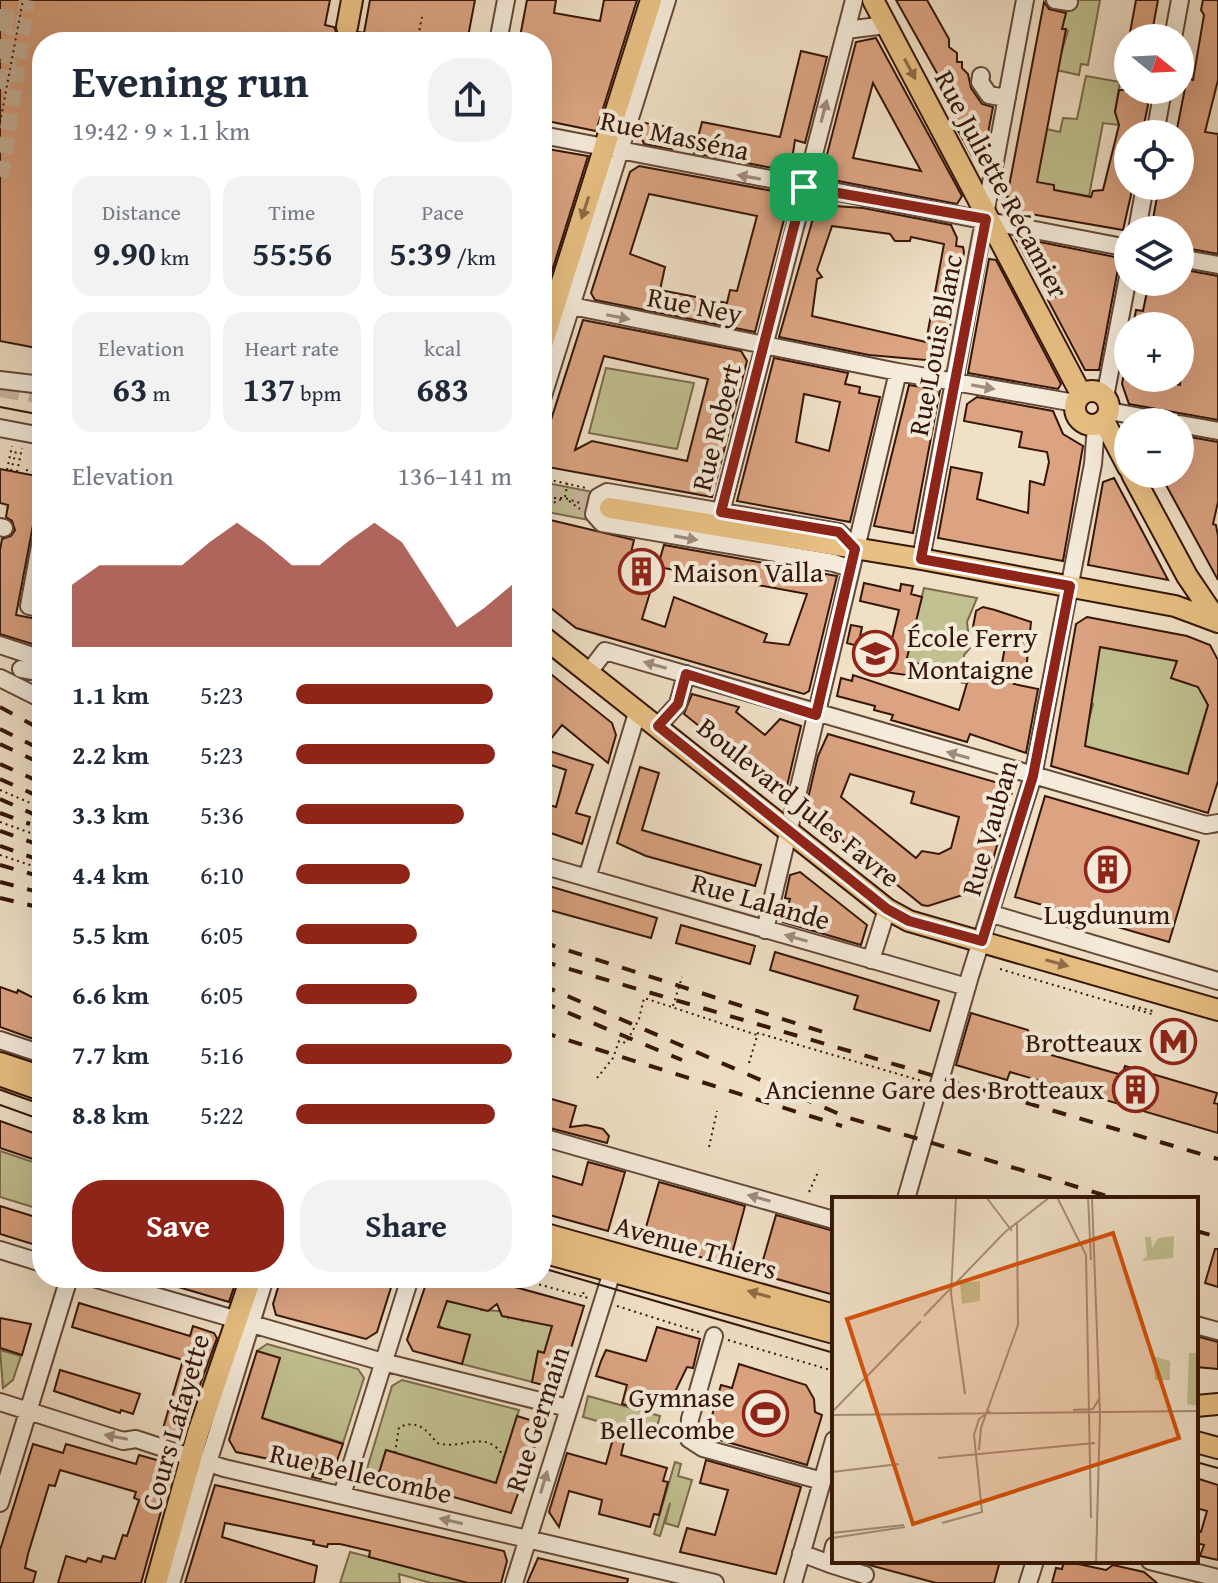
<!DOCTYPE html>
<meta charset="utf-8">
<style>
body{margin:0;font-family:"Gentium Book Plus",serif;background:#f2f2f3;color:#1f2937;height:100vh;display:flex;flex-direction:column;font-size:30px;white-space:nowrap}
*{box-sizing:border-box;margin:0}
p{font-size:26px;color:#747a83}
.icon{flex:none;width:44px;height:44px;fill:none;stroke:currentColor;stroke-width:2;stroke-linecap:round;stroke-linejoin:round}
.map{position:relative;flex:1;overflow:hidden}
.side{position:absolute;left:32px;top:32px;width:520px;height:1256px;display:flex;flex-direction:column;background:#fff;border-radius:32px;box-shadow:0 8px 32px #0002}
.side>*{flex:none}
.needle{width:52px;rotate:108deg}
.controls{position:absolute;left:1114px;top:24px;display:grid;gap:16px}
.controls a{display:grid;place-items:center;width:80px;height:80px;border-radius:50%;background:#fff;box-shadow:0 8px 32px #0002;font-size:40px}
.pin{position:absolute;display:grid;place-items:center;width:68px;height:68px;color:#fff;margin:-34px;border-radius:16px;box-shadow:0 4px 12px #0006}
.round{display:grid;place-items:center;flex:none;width:84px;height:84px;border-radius:32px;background:#f2f2f3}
.summary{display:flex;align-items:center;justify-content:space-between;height:136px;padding:0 40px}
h1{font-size:44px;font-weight:800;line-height:60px}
.stats{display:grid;grid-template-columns:repeat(3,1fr);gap:12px;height:136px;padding:8px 40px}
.stats div{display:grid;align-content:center;border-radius:20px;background:#f2f2f3;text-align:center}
.stats b{font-size:34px;font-weight:800}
.stats small{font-size:22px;font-weight:400}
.stats p{font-size:22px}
.chart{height:224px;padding:16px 40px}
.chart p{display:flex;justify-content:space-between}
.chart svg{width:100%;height:144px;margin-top:8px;fill:#8f2418;opacity:.7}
.action{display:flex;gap:16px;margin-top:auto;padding:16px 40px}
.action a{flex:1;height:92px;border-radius:32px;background:#8f2418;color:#fff;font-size:32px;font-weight:800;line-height:92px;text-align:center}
.action a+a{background:#f2f2f3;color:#1f2937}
ul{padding:0 40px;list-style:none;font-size:26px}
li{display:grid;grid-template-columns:128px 96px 1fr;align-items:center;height:60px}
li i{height:20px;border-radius:10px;background:#8f2418}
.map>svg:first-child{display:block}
</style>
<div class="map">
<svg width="1218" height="1583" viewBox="0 0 1218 1583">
<rect width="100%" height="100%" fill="#f0e0c6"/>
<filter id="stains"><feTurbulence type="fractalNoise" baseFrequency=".0025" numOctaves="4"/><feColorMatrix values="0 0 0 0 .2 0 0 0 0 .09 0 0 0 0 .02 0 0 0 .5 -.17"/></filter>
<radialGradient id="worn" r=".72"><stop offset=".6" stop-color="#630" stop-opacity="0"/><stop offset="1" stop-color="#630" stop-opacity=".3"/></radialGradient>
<path fill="#c1c090" stroke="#7c6b4c" stroke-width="2" d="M1070,0H1100L1088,65L1081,64L1079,75L1056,70L1068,31L1058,28Z
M1086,76L1120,82L1115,112L1120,116L1119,125L1103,123L1089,196L1054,190L1053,185L1036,184L1046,129L1060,132L1063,118L1077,119Z
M606,368L694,383L677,449L589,433Z
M542,482L598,493L594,521L542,511Z
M924,588L977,598L967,622L970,648L964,655L963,670L905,663Z
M1100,647L1177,661L1172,678L1199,687L1208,705L1189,768L1190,781L1182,772L1082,746L1093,704L1090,703Z
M0,1151L42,1165L39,1209L0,1197Z
M447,1301L482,1306L481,1310L500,1311L508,1318L509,1314L523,1321L524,1318L553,1324L544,1353L538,1352L532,1382L462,1364L470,1335L447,1331L437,1324Z
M267,1344L358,1369L364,1378L343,1443L262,1418L276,1371L257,1351Z
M0,1350L21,1356L13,1380L3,1388Z
M402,1380L519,1410L496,1483L386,1450L378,1476L366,1472L392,1386Z
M588,1396L660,1416L654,1437L583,1417Z
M675,1462L681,1464L678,1476L692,1480L678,1527L665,1523L670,1503L660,1536L654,1534Z
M350,1552L471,1583H431L399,1574L400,1583H340Z"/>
<path fill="#dba381" stroke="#361608" stroke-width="2" fill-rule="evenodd" d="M0,0H330L325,25L334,27L338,36L345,40L359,32L364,33L370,0H475L467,42H42V349L0,341Z
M527,0H556L554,13L600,21L604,0H637L596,131L542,120V42H519Z
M896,0H927L949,39V47L957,53V62H962V68L968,74L971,88L982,104L993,107L984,154L972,156L956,127L951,90L947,91Z
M1136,0H1158L1151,38H1129Z
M1203,0H1218V80L1205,132L1218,134V254L1180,247V230H1151L1159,186H1180V134H1176L1187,78L1193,80L1204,15L1201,10Z
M1044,2L1049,9L1066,13L1062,29H1066L1037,182L1054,185V190L1091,197L1093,191L1103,190L1119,125L1115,112L1119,90H1143L1148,105L1142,134H1128V186H1133L1123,230L1019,212L1022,200L1007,197Z
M876,38L962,196L957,204L828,179L823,170L856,42ZM873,83L921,171L853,158Z
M801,51L827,57L805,143L795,140L792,159L797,167L784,165L783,170L694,153L702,122L780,137Z
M645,123L669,127L667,136L675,137L672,149L644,144L641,137Z
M542,148L588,156L546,290L542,289Z
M639,166L778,192V202L788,204L755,332L595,300L591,293L630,172ZM649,194L757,216L737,291L730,290L727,303L660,290L665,267L630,254Z
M820,205L863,208L951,225L957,238L956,246L963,247L964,252L947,343L937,361L869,355L779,337L816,208ZM832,226L890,234L895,241H910L911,237L944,244L926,342L812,316L817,279L822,277L817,270Z
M1015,237L1120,258L1099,370H1085L1048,300L1061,294L1046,268L1035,274Z
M989,259L996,260L1061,384L1058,389L968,373Z
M1180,269L1218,276V420L1129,404L1122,384L1123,378H1155L1180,385L1183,344L1180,343V326H1133L1136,310L1143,311L1149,282H1180Z
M583,320L741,351L747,361L712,497L542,466V448ZM604,356L708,379L687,461L592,441L575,450Z
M774,358L848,373L845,384L860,387L859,393L880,397L850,522L737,501ZM804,394L840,402L829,451L796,442Z
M909,385L940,390L913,533L874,526Z
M977,397L1053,411L1063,434L1083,446L1063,561L938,538L951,467L982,473L977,499L1028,513L1030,481L1044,485L1049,462L1047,452L1019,447L1022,432L964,421L967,404Z
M1190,437L1218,442V502L1213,524L1216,525L1218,536V580L1160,474H1180V460L1186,461Z
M0,469L42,477V505L37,504L16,615L42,620V647L0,634V550L2,539L11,536L15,530L12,521L6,517L8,505L0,503Z
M1114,478L1147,540L1168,580L1088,565L1103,482Z
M542,518L634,540L630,557L659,562L664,545L837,576L809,691L804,694L576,628L542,601ZM659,563L658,567L807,594L789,645L764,642L767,634L674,597L665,627L642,619Z
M864,583L900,591L901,584L913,586L911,594L922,597L906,662L1000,675L1006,641L987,630L973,627L976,611L983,607L995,610L1031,622L1026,671L1014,684L1038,689L1026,753L970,734L967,742L891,720L893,715L874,710L875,706L837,696L841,678L852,681L853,675L959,710L967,683L884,672L899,610L860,601Z
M1087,617L1187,636L1210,645L1218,660V781L1208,813L1051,766L1076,624ZM1100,647L1177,661L1171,678L1198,687L1208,705L1188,774L1085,746Z
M851,625L862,627L858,646L847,643Z
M542,667L612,723L616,735L608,763L562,725L543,749L593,765L576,813L590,817L582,844L542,830V803L556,807L566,770L542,762Z
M692,694L739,707L736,712L765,735L780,719L801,726L787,786L778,789L684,714Z
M828,734L1009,786L1012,792L985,888L928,906L922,905L808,813L806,807L818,756ZM850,774L914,792L911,803L959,817L951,848L939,854L922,851L916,858L841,797Z
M640,767L659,773L642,830L761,865L755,886L646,856L617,843Z
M1045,796L1199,841L1169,942L1015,897Z
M800,872L867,925L861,945L783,922L790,899L785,898L790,875Z
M542,884L657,918L651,938L542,908Z
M681,925L755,946L750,964L676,943Z
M775,952L939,1001L930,1031L854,1009L858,996L770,970Z
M0,987L17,993L18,990L42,1002V1042L0,1027Z
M971,1013L1028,1030L1032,1042L1030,1049L1122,1075L1125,1066L1217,1093L1214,1103L1218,1104V1133L1010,1072L1007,1080L956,1065Z
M548,1098L576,1106L570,1127L586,1125L603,1129L609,1136L607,1143L542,1126V1102Z
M0,1121L42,1136V1162L0,1148Z
M588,1162L625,1172L608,1231L542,1213V1173L582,1185Z
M659,1182L745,1206L729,1265L642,1241Z
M0,1206L42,1219V1247L0,1234Z
M776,1215L834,1231V1295L759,1274Z
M1215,1249H1218V1287L1205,1283Z
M158,1278H237L229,1302L158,1281Z
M281,1278H394L377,1332L366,1339L276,1315L273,1304Z
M428,1278H482L584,1306L561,1381L550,1387L532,1382L538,1351L544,1353L552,1326L502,1316L497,1304L488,1311L447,1301L438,1327L470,1335L462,1364L413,1351L407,1340Z
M79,1303L190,1336L193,1326L214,1333L217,1338L182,1435L162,1432L183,1360L72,1327Z
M0,1318L31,1324L22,1355L0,1348Z
M657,1327L700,1339L693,1368L687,1367L672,1398L640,1389L634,1407L622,1404L627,1385L596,1376L601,1361L606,1350L646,1361Z
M1196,1336L1218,1342V1369L1196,1367Z
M257,1351L280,1358L262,1418L343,1444L335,1466L328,1464L321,1479L312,1477L318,1460L281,1449L278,1461L236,1452L229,1440Z
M739,1364L806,1385L814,1399L815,1412L822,1415L807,1465L706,1436L721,1385L732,1388Z
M60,1370L140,1394L133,1414L121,1410L120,1413L54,1391Z
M517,1416L543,1424L511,1513L378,1476L386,1450L496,1483Z
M614,1435L625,1438L621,1455L667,1468L663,1481L668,1482L659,1515L654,1514L650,1527L599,1514L602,1500L569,1491L559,1527L549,1512L567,1453L606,1464Z
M33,1444L63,1453L66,1444L136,1464L139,1455L174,1465L141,1583H58L66,1556L86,1562L88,1558L101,1562L103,1556L115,1559L123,1535L127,1536L139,1500L134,1498L136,1492L60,1470L55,1486L49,1485L28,1554L25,1568L36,1572L33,1583H0V1550Z
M706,1460L801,1487L776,1574L680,1552L687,1528L715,1535L728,1490L700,1483Z
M1196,1478L1218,1485V1560L1200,1556L1204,1545L1196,1543V1530L1201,1532L1207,1511L1196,1508Z
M215,1485L504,1551L507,1561L501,1583H468L369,1557L370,1551L340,1544H328L327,1547L313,1544L314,1541L225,1523L222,1537L317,1566L314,1583H185Z
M538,1558L628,1579L627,1583H527Z
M868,1561H1000L994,1583H936L869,1565Z
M1064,1561L1106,1570L1113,1565L1144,1572L1157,1583H1052L1056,1568L1062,1569Z"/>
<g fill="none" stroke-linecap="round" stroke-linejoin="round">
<path stroke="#cbb8a0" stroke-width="16" stroke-dasharray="16 8" stroke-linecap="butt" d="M0,25L1,22L11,28L24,20
M0,87L10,58
M1,177L27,0"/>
<path stroke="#cbb8a0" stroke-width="20" stroke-dasharray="20 10" stroke-linecap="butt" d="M0,89L4,0
M0,387L42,394
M542,494L610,508"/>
<defs>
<path id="minor" d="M1055,0L1069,2
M846,30L886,25
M1173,38L1180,0
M498,42L506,0
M981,76L980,82L989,95L1007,98
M1155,134L1163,90
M542,135L1128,248
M1137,230L1145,186
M1180,258L1218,265
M542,300L898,372L1075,403
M0,380L42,385
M1105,397L1128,277
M542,399L667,0
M1109,411L1169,422
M1180,424L1218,431
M0,428L42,436
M721,512L854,0
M0,527L4,528
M42,535L29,606L42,608
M921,559L1025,0
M850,573L846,567L834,563L602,523L594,514L598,497L607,492L839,532L855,549
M0,645L42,659
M21,669L42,673
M589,672L605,651L1206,825L1218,823
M0,678L42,699
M658,726L678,704L686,674
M542,865L967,987
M587,878L638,710
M992,914L1218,981
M765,930L898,372
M871,960L887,909
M0,1040L42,1054
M542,1137L834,1220
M906,1199L970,976L1033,776L1093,464L1096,426
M0,1250L42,1263
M93,1278L383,1362L568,1408
M1196,1325L1218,1331
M714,1336L690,1419L689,1439L703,1448L822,1481
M0,1402L123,1441L136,1439L224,1468L715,1583
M342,1495L410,1278
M0,1503L69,1278
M801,1553L830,1564L834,1546
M1150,1561L1218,1578
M830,1564L865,1575
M171,1583L265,1278
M514,1583L612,1272
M793,1583L834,1440
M1028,1583L1035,1561"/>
<path id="major" d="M873,0L1081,394
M347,27L352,0
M542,345L651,0
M1075 408a17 17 0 1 1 34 0a17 17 0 1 1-34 0Z
M1104,421L1128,467
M1132,474L1187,576L1218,622
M610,508L921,559L1175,606L1218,622
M542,636L887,909L909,921L1218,1010
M0,1063L42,1077
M0,1078L42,1093
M542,1233L834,1315
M542,1252L834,1333
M1196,1406L1218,1404
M1196,1442L1218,1448
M156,1583L198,1433L251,1278"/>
</defs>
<use href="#minor" stroke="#644838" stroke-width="20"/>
<use href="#major" stroke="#361608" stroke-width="24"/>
<path stroke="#361608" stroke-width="2" stroke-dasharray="2 4" stroke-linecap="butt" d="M417,42L422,17
M0,123L23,0
M542,432L548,414
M7,470L12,446
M26,470L42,473
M11,471L16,451
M17,472L22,448
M542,478L586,488
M565,497L568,480
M542,498H565L580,503
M569,501L580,509
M7,508L11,505
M542,514L544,507L562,499
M0,790L42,808
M41,801L42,798
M0,822L42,837
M0,855L42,869
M1000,969L1155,1015
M673,1006L682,977
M1133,1006L1156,1012
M1163,1049L1181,1054
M1161,1055L1179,1061
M749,1063L758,1033L922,1081
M597,1078L613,1058L619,1041L626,1043L639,1019L644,998L757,1035
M709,1147L717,1111
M809,1192L819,1170
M516,1278L588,1298
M583,1294L585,1289
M617,1306L699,1332
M728,1340L834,1371
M395,1453L399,1427C418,1420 425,1428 437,1443C463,1451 486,1427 504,1457"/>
<use href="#minor" stroke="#f5ebda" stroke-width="16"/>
<use href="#major" stroke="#e8c083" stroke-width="20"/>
<path stroke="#361608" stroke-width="2" d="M0,407L42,415
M0,1087L42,1102
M0,1105L42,1120
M542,1268L834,1353
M1196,1462L1218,1468"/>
<path stroke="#361608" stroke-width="4" stroke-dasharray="14 14" stroke-linecap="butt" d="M0,707L42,730
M0,729L42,750
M0,744L42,764
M0,764L42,783
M0,779L42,798
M0,799L42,818
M0,813L30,824
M0,831L42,846
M0,846L42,861
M0,865L42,877
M0,882L42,893
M0,898L42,908
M542,942L826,1033
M542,961L1218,1159
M542,985L846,1117L1117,1199
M542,1002L682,1060
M542,1032L842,1126
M1196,1231L1218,1237"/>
</g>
<defs><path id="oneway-solid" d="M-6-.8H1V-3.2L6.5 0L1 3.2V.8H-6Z" transform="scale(2)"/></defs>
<g fill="#8f6b46">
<use href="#oneway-solid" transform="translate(910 69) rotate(62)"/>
<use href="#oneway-solid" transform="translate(585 208) rotate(108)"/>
<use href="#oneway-solid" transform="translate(1057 963) rotate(16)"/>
<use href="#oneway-solid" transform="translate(759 1294) rotate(-164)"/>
</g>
<g fill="#9f8b7c">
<use href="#oneway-solid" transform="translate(824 111) rotate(-75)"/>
<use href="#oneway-solid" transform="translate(749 177) rotate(-170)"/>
<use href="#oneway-solid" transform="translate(618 317) rotate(11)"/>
<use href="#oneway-solid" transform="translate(983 387) rotate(10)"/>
<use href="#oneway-solid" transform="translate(686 538) rotate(10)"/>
<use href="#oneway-solid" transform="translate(655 665) rotate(-164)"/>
<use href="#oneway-solid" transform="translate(958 755) rotate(-164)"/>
<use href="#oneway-solid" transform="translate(796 938) rotate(-164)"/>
<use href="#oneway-solid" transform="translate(759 1198) rotate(-164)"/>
<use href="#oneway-solid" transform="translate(116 1437) rotate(-169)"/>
<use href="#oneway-solid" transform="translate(544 1482) rotate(-73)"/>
<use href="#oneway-solid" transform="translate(451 1521) rotate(-167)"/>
</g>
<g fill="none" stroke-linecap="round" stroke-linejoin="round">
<defs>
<path id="route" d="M804,187L986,219L921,559L1070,586L1033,776L982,941L909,921L887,909L658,726L678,704L686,674L816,715L855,549L839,532L721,512Z"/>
</defs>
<use href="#route" stroke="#fff" stroke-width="16"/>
<use href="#route" stroke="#8f2418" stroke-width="10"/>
</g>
<defs>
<symbol id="building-ring" viewBox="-11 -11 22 22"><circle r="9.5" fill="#f5ebda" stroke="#8f2418" stroke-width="1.5"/><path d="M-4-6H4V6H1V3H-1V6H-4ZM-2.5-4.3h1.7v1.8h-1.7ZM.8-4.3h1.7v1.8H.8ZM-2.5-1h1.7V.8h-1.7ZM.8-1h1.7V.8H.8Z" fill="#8f2418"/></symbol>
<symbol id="school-ring" viewBox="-11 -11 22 22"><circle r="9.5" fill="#f5ebda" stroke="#8f2418" stroke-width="1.5"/><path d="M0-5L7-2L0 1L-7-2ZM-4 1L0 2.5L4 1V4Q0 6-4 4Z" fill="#8f2418"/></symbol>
<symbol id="metro-ring" viewBox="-11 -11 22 22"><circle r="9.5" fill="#f5ebda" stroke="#8f2418" stroke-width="1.5"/><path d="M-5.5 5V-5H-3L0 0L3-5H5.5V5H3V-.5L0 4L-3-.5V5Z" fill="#8f2418"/></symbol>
<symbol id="stadium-ring" viewBox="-11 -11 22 22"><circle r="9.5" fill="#f5ebda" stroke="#8f2418" stroke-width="1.5"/><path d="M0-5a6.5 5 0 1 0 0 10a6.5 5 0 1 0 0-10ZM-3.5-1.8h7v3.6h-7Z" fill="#8f2418"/></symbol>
</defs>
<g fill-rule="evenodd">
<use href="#building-ring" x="616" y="546" width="51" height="51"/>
<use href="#school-ring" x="850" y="628" width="51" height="51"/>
<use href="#building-ring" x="1082" y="844" width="51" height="51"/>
<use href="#metro-ring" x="1148" y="1016" width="51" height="51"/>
<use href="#building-ring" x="1110" y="1064" width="51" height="51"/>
<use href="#stadium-ring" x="740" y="1388" width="51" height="51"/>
</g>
<g text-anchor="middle" stroke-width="8" stroke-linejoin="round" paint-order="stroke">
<g font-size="28" fill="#361608" stroke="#f5ebda">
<text transform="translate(675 135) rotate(12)" y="10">Rue Masséna</text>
<text transform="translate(1002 184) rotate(62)" y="10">Rue Juliette Récamier</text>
<text transform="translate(695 305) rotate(11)" y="10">Rue Ney</text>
<text transform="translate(935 345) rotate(-79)" y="10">Rue Louis Blanc</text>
<text transform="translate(716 427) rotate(-76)" y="10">Rue Robert</text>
<text transform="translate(799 802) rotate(39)" y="10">Boulevard Jules Favre</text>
<text transform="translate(989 828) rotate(-74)" y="10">Rue Vauban</text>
<text transform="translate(761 901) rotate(16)" y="10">Rue Lalande</text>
<text transform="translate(696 1247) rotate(16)" y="10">Avenue Thiers</text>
<text transform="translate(537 1419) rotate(-72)" y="10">Rue Germain</text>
<text transform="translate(175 1422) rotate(-74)" y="10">Cours Lafayette</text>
<text transform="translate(361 1473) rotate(13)" y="10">Rue Bellecombe</text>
</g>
<g font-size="28" fill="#361608" stroke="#f5ebda" text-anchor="end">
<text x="673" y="582" text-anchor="start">Maison Valla</text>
<text x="907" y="647" text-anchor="start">École Ferry<tspan x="907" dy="32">Montaigne</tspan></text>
<text x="1107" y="924" text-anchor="middle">Lugdunum</text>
<text x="1142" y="1052">Brotteaux</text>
<text x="1104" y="1099">Ancienne Gare des Brotteaux</text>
<text x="735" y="1407">Gymnase<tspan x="735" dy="32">Bellecombe</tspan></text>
</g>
</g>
<g transform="translate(832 1197)">
<rect width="366" height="366" fill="#f0e0c6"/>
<path d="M342,39L341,61L310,64L315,59L313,40H319L320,51L326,41ZM148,84V104L130,107L128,86ZM357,156H363L366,163V209L355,207ZM321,159L338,164V183H323Z" fill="#c1c090"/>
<path fill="none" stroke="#a68f7a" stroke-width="2" d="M124,0L119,97L133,197M154,0L180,34M225,0L254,58L259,321M256,0L259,63M260,0L268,218L264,366M92,119L173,35L218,0M241,213L261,212L267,202M0,215L89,124M0,218L366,214M147,253L149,231L186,128L185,25M106,261L263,246M0,275L67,267M110,326L150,315L142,238L147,222L158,214M0,336L72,328M0,341L73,330"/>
<path fill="#d6520c" fill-opacity="0.15" stroke="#d6520c" stroke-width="4" d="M281,36L347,241L81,327L15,122Z"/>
<rect width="366" height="366" fill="none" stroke="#361608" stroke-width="4"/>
</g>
<rect width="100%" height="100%" filter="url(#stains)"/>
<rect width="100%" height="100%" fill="url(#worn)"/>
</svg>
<div class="controls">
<a><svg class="needle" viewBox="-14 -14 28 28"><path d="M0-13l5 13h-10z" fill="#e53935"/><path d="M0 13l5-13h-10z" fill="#747a83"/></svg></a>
<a><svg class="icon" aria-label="locate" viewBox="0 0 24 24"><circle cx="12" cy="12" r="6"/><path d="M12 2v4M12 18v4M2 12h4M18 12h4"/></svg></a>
<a><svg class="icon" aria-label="layers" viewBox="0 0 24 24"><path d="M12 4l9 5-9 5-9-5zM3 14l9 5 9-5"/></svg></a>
<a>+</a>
<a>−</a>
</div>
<div class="pin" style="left:804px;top:187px;background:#1e9e55"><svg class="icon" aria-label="arrive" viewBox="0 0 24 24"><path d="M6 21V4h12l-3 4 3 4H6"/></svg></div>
<section class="side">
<div class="summary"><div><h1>Evening run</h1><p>19:42 · 9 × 1.1 km</p></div><a class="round"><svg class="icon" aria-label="share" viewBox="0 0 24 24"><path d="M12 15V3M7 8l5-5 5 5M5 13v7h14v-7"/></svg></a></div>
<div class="stats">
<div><p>Distance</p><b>9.90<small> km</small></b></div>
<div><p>Time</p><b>55:56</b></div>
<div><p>Pace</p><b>5:39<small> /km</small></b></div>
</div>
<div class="stats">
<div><p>Elevation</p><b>63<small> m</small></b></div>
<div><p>Heart rate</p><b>137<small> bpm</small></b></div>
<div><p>kcal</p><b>683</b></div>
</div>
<div class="chart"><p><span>Elevation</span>136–141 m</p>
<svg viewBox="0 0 160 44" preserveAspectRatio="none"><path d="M0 44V25L10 19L20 19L30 19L40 19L50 12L60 6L70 12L80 19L90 19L100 12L110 6L120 12L130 25L140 38L150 32L160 25V44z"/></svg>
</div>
<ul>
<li><b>1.1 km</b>5:23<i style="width:91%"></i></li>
<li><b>2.2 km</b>5:23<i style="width:92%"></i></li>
<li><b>3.3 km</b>5:36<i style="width:78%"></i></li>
<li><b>4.4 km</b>6:10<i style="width:53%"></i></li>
<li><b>5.5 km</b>6:05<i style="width:56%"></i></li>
<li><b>6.6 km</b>6:05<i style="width:56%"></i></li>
<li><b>7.7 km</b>5:16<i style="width:100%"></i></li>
<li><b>8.8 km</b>5:22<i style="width:92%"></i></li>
</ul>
<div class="action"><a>Save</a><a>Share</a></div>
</section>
</div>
